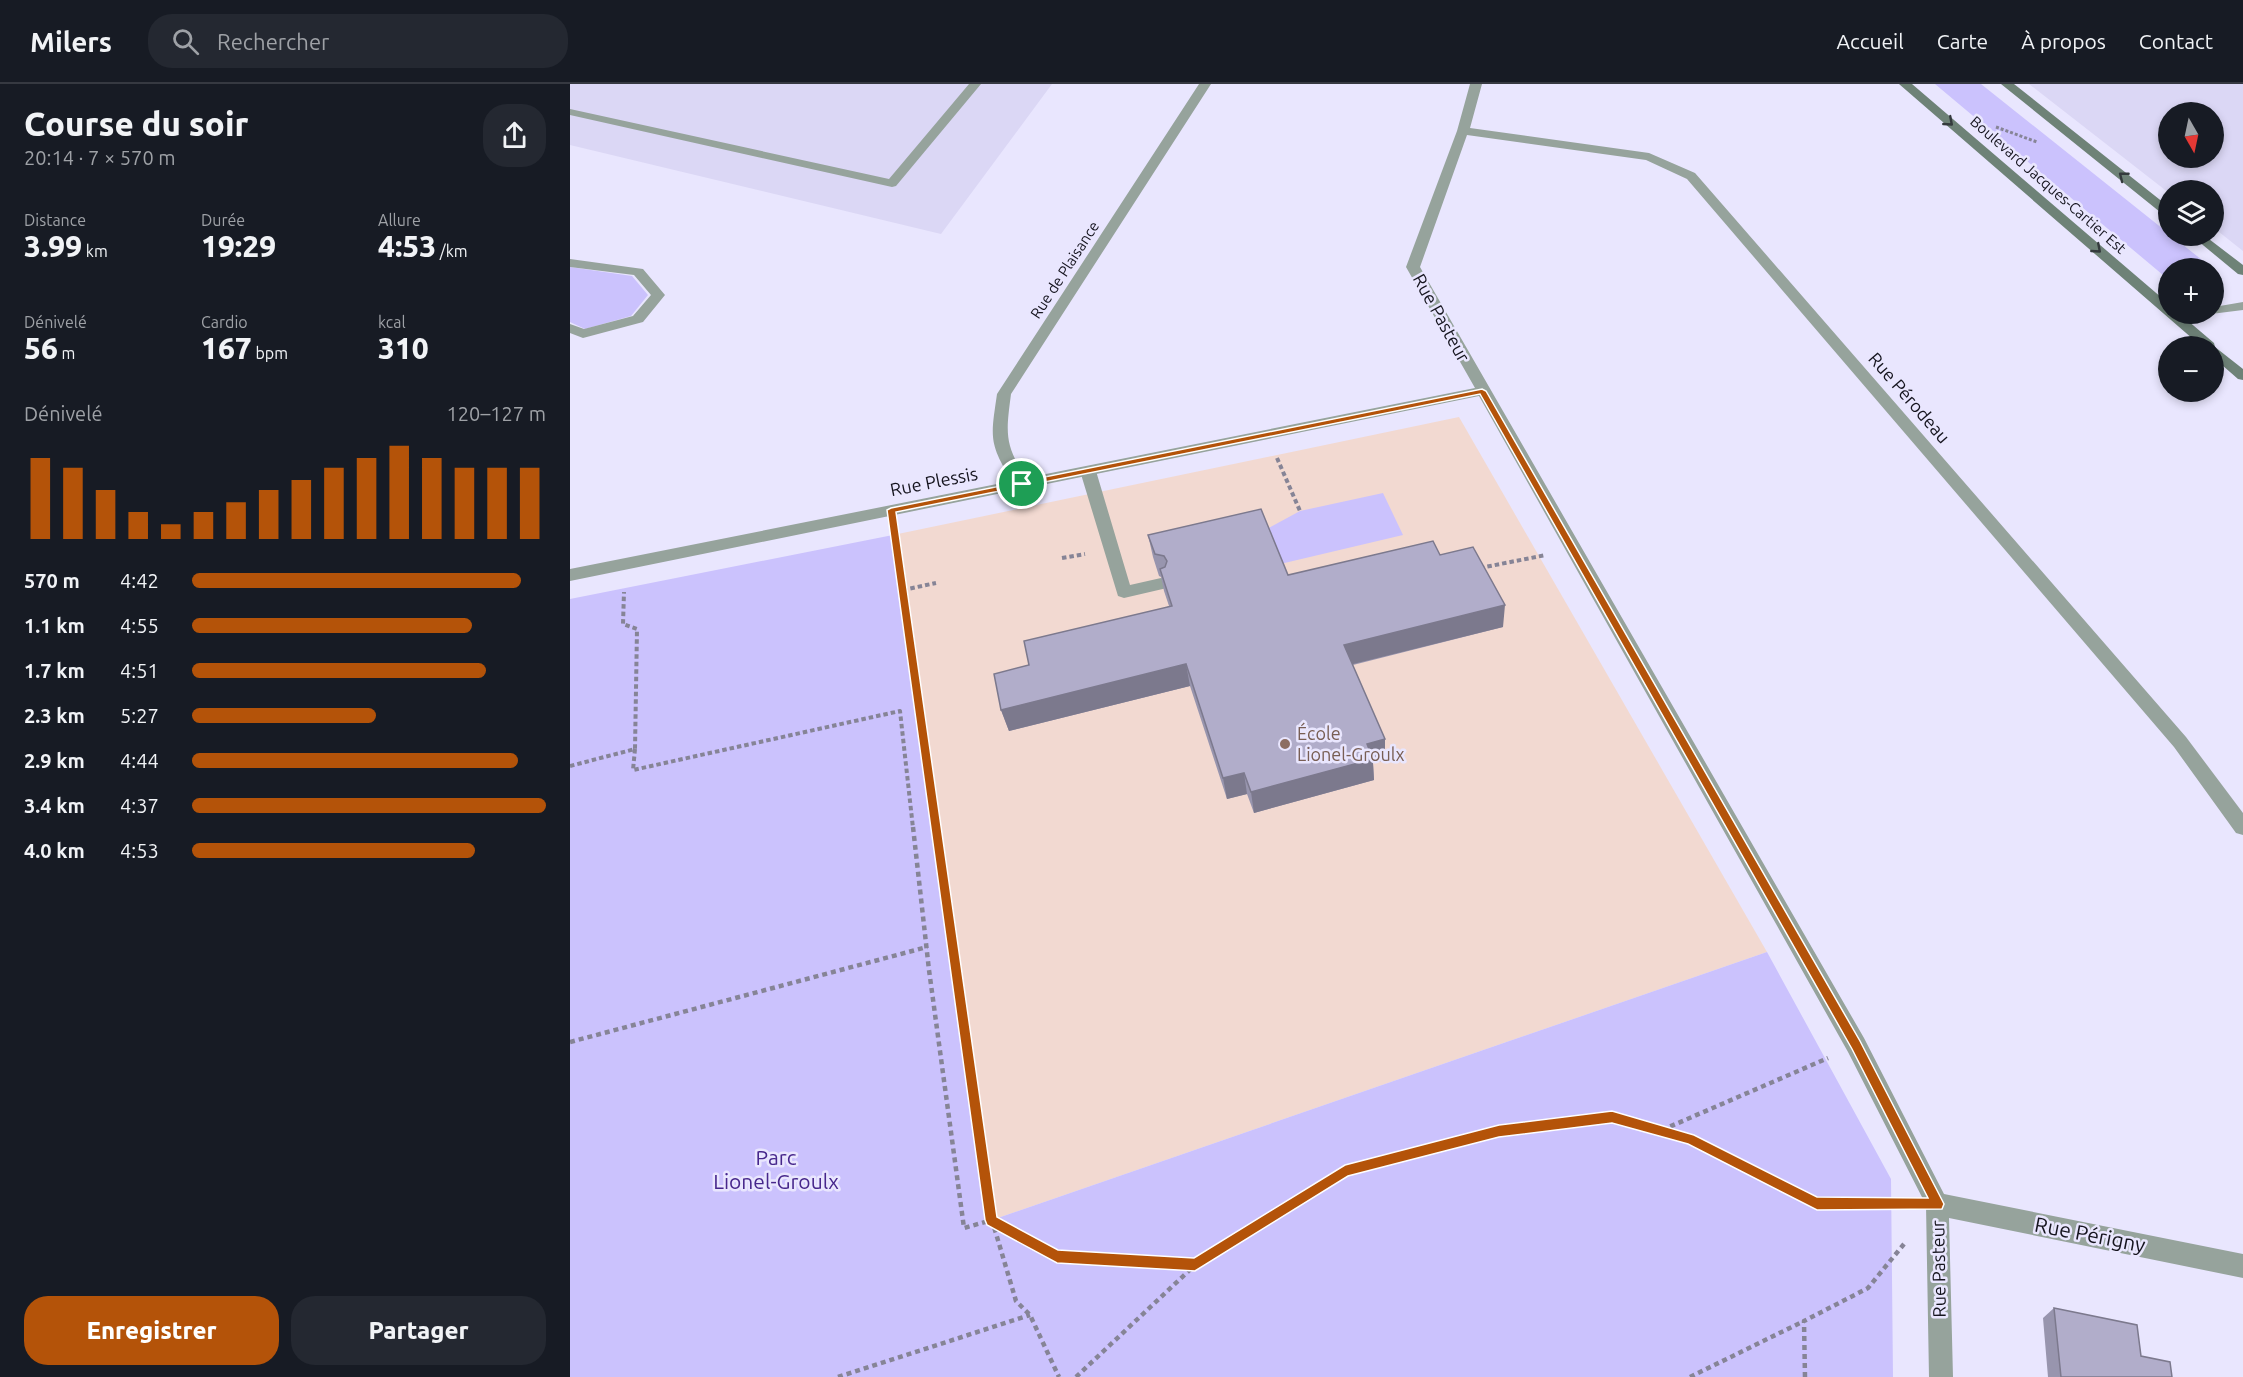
<!DOCTYPE html>
<html lang="fr">
<meta charset="utf-8">
<style>
body{margin:0;font-family:Ubuntu,sans-serif;background:#242831;color:#f1f3f6;height:100vh;display:flex;flex-direction:column;font-size:22px;white-space:nowrap}
*{box-sizing:border-box;margin:0}
p{font-size:20px;color:#9ea1a6}
.icon{flex:none;width:33px;height:33px;fill:none;stroke:currentColor;stroke-width:2;stroke-linecap:round;stroke-linejoin:round}
.map{position:relative;flex:1;overflow:hidden}
.details{display:flex;flex-direction:column;background:#171b24;width:570px}
.details>*{flex:none}
.needle{width:39px;rotate:171deg}
.buttons{position:absolute;left:1588px;top:18px;display:grid;gap:12px}
.buttons a{display:grid;place-items:center;width:66px;height:66px;border-radius:50%;background:#171b24;box-shadow:0 3px 9px #0003;font-size:30px}
.pin{position:absolute;display:grid;place-items:center;width:51px;height:51px;color:#fff;margin:-26px;border:3px solid #fff;border-radius:50%;box-shadow:0 2px 6px #0007}
.round{display:grid;place-items:center;flex:none;width:63px;height:63px;border-radius:24px;background:#242831}
.overview{display:flex;align-items:center;justify-content:space-between;height:102px;padding:0 24px}
h1{font-size:33px;font-weight:800;line-height:45px}
.metrics{display:grid;grid-template-columns:repeat(3,1fr);gap:9px;height:102px;padding:6px 24px}
.metrics div{display:grid;align-content:center}
.metrics b{font-size:30px;font-weight:800}
.metrics small{font-size:16px;font-weight:400}
.metrics p{font-size:16px}
.chart{height:168px;padding:12px 24px}
.chart p{display:flex;justify-content:space-between}
.chart svg{width:100%;height:108px;margin-top:6px;stroke:#b45309;stroke-width:6}
.primary-button{display:flex;gap:12px;margin-top:auto;padding:12px 24px}
.primary-button a{flex:1;height:69px;border-radius:24px;background:#b45309;color:#fff;font-size:24px;font-weight:800;line-height:69px;text-align:center}
.primary-button a+a{background:#242831;color:#f1f3f6}
ul{padding:0 24px;list-style:none;font-size:20px}
li{display:grid;grid-template-columns:96px 72px 1fr;align-items:center;height:45px}
li i{height:15px;border-radius:8px;background:#b45309}
header{display:flex;align-items:center;gap:36px;box-sizing:border-box;height:84px;padding:0 30px;background:#171b24;border-bottom:2px solid #363941}
header strong{font-size:28px}
nav{display:flex;gap:33px;margin-inline-start:auto;font-size:21px}
.search{width:420px;height:54px;background:#242831;display:flex;align-items:center;gap:15px;box-sizing:border-box;padding:0 21px;border-radius:24px;color:#9ea1a6;font-size:22px}
main{display:flex;flex:1;min-height:0}
.map>svg:first-child{display:block}
</style>
<header>
<strong>Milers</strong>
<div class="search"><svg class="icon" aria-label="search" viewBox="0 0 24 24"><circle cx="10" cy="10" r="6"/><path d="M15 15l6 6"/></svg>Rechercher</div>
<nav><a>Accueil</a><a>Carte</a><a>À propos</a><a>Contact</a></nav>
</header>
<main>
<section class="details">
<div class="overview"><div><h1>Course du soir</h1><p>20:14 · 7 × 570 m</p></div><a class="round"><svg class="icon" aria-label="share" viewBox="0 0 24 24"><path d="M12 15V3M7 8l5-5 5 5M5 13v7h14v-7"/></svg></a></div>
<div class="metrics">
<div><p>Distance</p><b>3.99<small> km</small></b></div>
<div><p>Durée</p><b>19:29</b></div>
<div><p>Allure</p><b>4:53<small> /km</small></b></div>
</div>
<div class="metrics">
<div><p>Dénivelé</p><b>56<small> m</small></b></div>
<div><p>Cardio</p><b>167<small> bpm</small></b></div>
<div><p>kcal</p><b>310</b></div>
</div>
<div class="chart"><p><span>Dénivelé</span>120–127 m</p>
<svg viewBox="0 0 160 44" preserveAspectRatio="none"><path d="M5 44V11M15 44V15M25 44V24M35 44V33M45 44V38M55 44V33M65 44V29M75 44V24M85 44V20M95 44V15M105 44V11M115 44V6M125 44V11M135 44V15M145 44V15M155 44V15"/></svg>
</div>
<ul>
<li><b>570 m</b>4:42<i style="width:93%"></i></li>
<li><b>1.1 km</b>4:55<i style="width:79%"></i></li>
<li><b>1.7 km</b>4:51<i style="width:83%"></i></li>
<li><b>2.3 km</b>5:27<i style="width:52%"></i></li>
<li><b>2.9 km</b>4:44<i style="width:92%"></i></li>
<li><b>3.4 km</b>4:37<i style="width:100%"></i></li>
<li><b>4.0 km</b>4:53<i style="width:80%"></i></li>
</ul>
<div class="primary-button"><a>Enregistrer</a><a>Partager</a></div>
</section>
<div class="map">
<svg width="1673" height="1293" viewBox="0 0 1673 1293">
<rect width="100%" height="100%" fill="#e9e6fe"/>
<path fill="#dbd7f5" fill-rule="evenodd" d="M0,0H482L371,150L0,61Z
M1459,0H1673V167L1644,144V106H1599V109ZM1599,28H1644V74H1599Z"/>
<path fill="#f2d9d1" d="M889,333L1197,868L422,1136L323,451Z"/>
<path fill="#cbc2fd" d="M1365,0H1411L1642,184H1599V196Z
M0,183L62,192L78,211L61,232L15,245L0,238Z
M813,409L833,451L706,481L693,447L730,427Z
M323,451L422,1136L1197,868L1321,1095L1323,1293H0V515Z"/>
<g fill="none" stroke-linecap="round" stroke-linejoin="round">
<path stroke="#868496" stroke-width="3" stroke-dasharray="3 2" stroke-linecap="butt" d="M1426,43L1467,58"/>
<path stroke="#868496" stroke-width="4" stroke-dasharray="4.5 3" stroke-linecap="butt" d="M707,374L730,427
M325,452L366,744
M492,474L515,470
M910,484L976,471
M333,506L366,499
M65,665L63,686L330,627L343,744
M0,682L65,665L67,545L53,540L54,508"/>
<path stroke="#868496" stroke-width="4.5" stroke-dasharray="5 4" stroke-linecap="butt" d="M343,743L359,886L394,1144L422,1136L487,1173L625,1180L775,1087L929,1047L1042,1033L1120,1055L1247,1120H1334
M366,743L422,1136L446,1217L460,1231L489,1293
M0,958L357,863
M1092,1046L1258,974
M268,1293L460,1231
M506,1293L625,1181
M1120,1293L1234,1237
M1235,1293L1234,1237L1298,1204L1334,1160"/>
<path fill="#96a39c" fill-rule="evenodd" d="M399,0H411L326,102L322,103L0,31V25L319,95Z
M1673,218V226L1641,230L1639,233L1608,239L1601,235L1603,232L1615,230H1644V223Z
M518,382L526,387L560,501L591,494L597,496L599,500L597,504L554,514L548,512L510,387Z"/>
<path fill="#96a39c" fill-rule="evenodd" d="M629,0H641L441,310C436,349 434,360 456,394L905,304L836,183L887,47L900,0H912L900,44L1079,69L1125,89L1616,653L1673,729V751L1666,749L1604,663L1117,95L1076,76L897,51L850,183L1294,954L1374,1110L1673,1170V1194L1379,1134L1383,1293H1359L1356,1121L1278,968L909,312L0,497V485L442,397C418,359 421,352 427,310Z
M0,175L73,185L95,211L73,238L13,254L0,249V240L14,245L63,232L81,211L64,191L0,183Z"/>
<path fill="#6e8277" fill-rule="evenodd" d="M1329,0H1342L1599,220V230H1610L1644,259L1645,263L1673,285V296L1668,295L1644,274V262H1631Z
M1431,0H1444L1599,123V133L1595,132Z
M1622,152H1635L1673,181V191L1668,190Z"/>
</g>
<path fill="#9895ae" d="M578,451L718,491L870,471L933,543L783,581L815,676L803,679L804,696L684,729L677,710L657,715L620,602L439,647L431,626L459,581L599,522L594,507L591,493L589,492L583,473Z
M1484,1224L1571,1272L1602,1293H1478L1473,1234Z"/>
<path fill="#7c798d" d="M935,521L933,543L775,582L774,561Z
M616,580L620,602L439,647L431,626Z
M815,655V676L803,679L804,696L684,729L681,708L797,660Z
M674,689L677,710L657,715L653,694Z"/>
<path fill="#b1adca" stroke="#7c798d" stroke-width="1.5" d="M691,425L718,491L863,457L870,471L903,463L935,521L774,561L815,655L797,660L803,675L681,708L674,689L653,694L616,580L431,626L424,590L459,581L454,557L602,522L590,485L595,483L597,477L594,472L585,470L578,451Z
M1484,1224L1567,1241L1571,1272L1600,1278L1602,1293H1491Z"/>
<defs><path id="oneway-chevron" d="M-2-3.5L2.5 0L-2 3.5" fill="none" stroke-width="1.6" stroke-linecap="round" stroke-linejoin="round" transform="scale(1.5)"/></defs>
<g stroke="#343a3d">
<use href="#oneway-chevron" transform="translate(1379 38) rotate(41)"/>
<use href="#oneway-chevron" transform="translate(1553 92) rotate(-142)"/>
<use href="#oneway-chevron" transform="translate(1527 165) rotate(41)"/>
</g>
<path fill="#b45309" stroke="#fff" stroke-width="1.5" fill-rule="evenodd" d="M912,305L916,307L1290,957L1372,1116L1374,1120L1372,1125L1247,1126L1118,1060L1042,1039L929,1053L778,1092L625,1187L487,1179L417,1141L415,1136L317,426L321,424ZM910,310L1282,965L1358,1114L1247,1113L1124,1051L1042,1027L929,1041L775,1081L624,1174L488,1166L427,1133L326,428Z"/>
<circle fill="#8d6e63" stroke="#e9e6fe" stroke-width="2" cx="715" cy="660" r="6"/>
<g text-anchor="middle" stroke-width="5" stroke-linejoin="round" paint-order="stroke">
<g font-size="15" fill="#15141e" stroke="#e9e6fe">
<text transform="translate(1478 101) rotate(41)" y="5">Boulevard Jacques-Cartier Est</text>
<text transform="translate(495 186) rotate(-57)" y="5">Rue de Plaisance</text>
</g>
<g font-size="18" fill="#15141e" stroke="#e9e6fe">
<text transform="translate(871 234) rotate(61)" y="6">Rue Pasteur</text>
<text transform="translate(1339 314) rotate(49)" y="6">Rue Pérodeau</text>
<text transform="translate(364 398) rotate(-11)" y="6">Rue Plessis</text>
<text transform="translate(1369 1185) rotate(-91)" y="6">Rue Pasteur</text>
</g>
<g font-size="18" fill="#785e54" stroke="#e9e6fe" text-anchor="start">
<text x="727" y="656">École<tspan x="727" dy="21">Lionel-Groulx</tspan></text>
</g>
<g font-size="21" fill="#47278c" stroke="#e9e6fe">
<text x="206" y="1081">Parc<tspan x="206" dy="24">Lionel-Groulx</tspan></text>
</g>
<g font-size="21" fill="#15141e" stroke="#e9e6fe">
<text transform="translate(1520 1151) rotate(11)" y="7">Rue Périgny</text>
</g>
</g>
</svg>
<div class="buttons">
<a><svg class="needle" viewBox="-14 -14 28 28"><path d="M0-13l5 13h-10z" fill="#e53935"/><path d="M0 13l5-13h-10z" fill="#9ea1a6"/></svg></a>
<a><svg class="icon" aria-label="layers" viewBox="0 0 24 24"><path d="M12 4l9 5-9 5-9-5zM3 14l9 5 9-5"/></svg></a>
<a>+</a>
<a>−</a>
</div>
<div class="pin" style="left:452px;top:400px;background:#1e9e55"><svg class="icon" aria-label="arrive" viewBox="0 0 24 24"><path d="M6 21V4h12l-3 4 3 4H6"/></svg></div>
</div>
</main>
